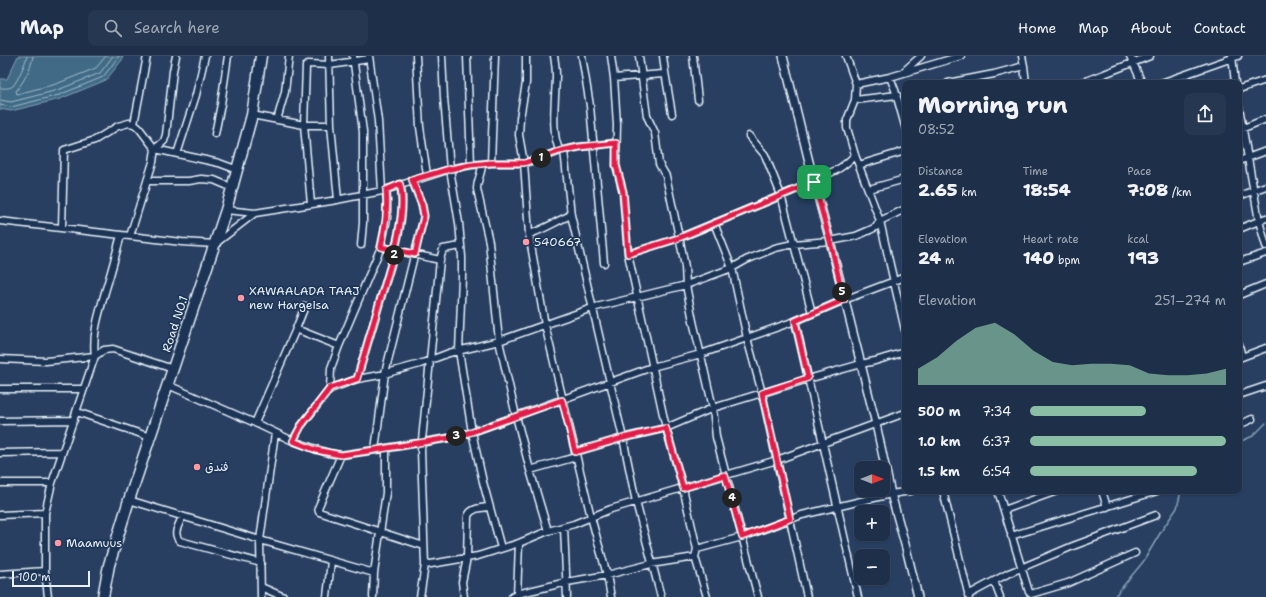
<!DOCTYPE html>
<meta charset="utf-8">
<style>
body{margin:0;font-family:"Shantell Sans","Playpen Sans Arabic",sans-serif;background:#263751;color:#f1f3f6;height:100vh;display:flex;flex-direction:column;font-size:15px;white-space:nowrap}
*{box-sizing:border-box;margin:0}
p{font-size:13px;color:#a1a9b5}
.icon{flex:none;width:22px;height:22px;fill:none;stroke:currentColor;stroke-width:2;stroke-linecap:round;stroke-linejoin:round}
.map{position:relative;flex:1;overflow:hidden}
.panel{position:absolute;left:902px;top:24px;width:340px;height:414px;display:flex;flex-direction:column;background:#1e2f4a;border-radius:8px;box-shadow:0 1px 3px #0004,0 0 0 1px #3c4a62}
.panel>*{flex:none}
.needle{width:26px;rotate:90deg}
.fabs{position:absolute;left:854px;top:405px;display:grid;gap:8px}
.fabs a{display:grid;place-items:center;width:36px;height:36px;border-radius:8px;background:#1e2f4a;box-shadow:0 1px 3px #0004,0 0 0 1px #3c4a62;font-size:20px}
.scale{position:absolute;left:12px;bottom:10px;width:78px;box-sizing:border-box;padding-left:4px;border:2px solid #e8f1f8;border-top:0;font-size:11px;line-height:14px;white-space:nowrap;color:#e8f1f8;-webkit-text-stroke:3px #1d3557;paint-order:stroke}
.pin{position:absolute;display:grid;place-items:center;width:34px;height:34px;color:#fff;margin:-17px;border-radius:8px;box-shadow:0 2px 6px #0006}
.km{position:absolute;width:20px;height:20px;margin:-10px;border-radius:50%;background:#222;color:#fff;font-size:11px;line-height:20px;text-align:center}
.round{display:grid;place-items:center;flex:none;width:42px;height:42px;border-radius:8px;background:#263751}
.overview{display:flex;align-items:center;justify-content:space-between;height:68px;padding:0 16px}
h1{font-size:22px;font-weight:800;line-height:30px}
.metrics{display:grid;grid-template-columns:repeat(3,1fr);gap:6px;height:68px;padding:4px 16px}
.metrics div{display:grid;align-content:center}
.metrics b{font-size:17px;font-weight:800}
.metrics small{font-size:11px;font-weight:400}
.metrics p{font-size:11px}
.chart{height:112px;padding:8px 16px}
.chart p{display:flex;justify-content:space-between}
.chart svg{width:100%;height:72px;margin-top:4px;fill:#8abfa5;opacity:.7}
ul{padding:0 16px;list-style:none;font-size:13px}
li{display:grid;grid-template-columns:64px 48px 1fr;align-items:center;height:30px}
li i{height:10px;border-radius:5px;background:#8abfa5}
header{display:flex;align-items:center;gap:24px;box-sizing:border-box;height:56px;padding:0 20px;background:#1e2f4a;border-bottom:1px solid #3c4a62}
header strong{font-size:19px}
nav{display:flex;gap:22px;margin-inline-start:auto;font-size:14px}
.search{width:280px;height:36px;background:#263751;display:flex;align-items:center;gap:10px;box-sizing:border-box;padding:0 14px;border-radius:8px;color:#a1a9b5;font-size:15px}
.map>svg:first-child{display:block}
</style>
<header>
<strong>Map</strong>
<div class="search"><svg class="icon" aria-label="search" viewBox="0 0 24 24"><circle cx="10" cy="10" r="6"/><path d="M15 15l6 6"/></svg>Search here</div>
<nav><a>Home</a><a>Map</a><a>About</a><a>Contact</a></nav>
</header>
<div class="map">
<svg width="1266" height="541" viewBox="0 0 1266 541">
<rect width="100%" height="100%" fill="#283f62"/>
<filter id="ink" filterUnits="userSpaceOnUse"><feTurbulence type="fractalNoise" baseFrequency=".025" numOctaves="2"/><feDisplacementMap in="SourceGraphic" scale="8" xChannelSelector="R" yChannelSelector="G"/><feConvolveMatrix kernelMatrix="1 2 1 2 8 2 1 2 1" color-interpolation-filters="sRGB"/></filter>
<g filter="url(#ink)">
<path fill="#3f6b86" stroke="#83a1b4" d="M18,0H123L122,4L106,24L60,43L11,55L0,53V23H7Z"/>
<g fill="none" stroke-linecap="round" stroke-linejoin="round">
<path stroke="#a4bbca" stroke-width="1" d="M33,0C32,11 23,27 16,35L17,38L56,28L96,12L106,0
M0,32C4,32 9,33 13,30C17,26 26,6 27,0
M0,44L11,46L58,34L100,17L113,0
M0,49L11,51L59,39L103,21L119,0"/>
<path stroke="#83a1b4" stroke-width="1.5" d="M1239,386L1253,380L1266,367
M1114,541L1143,506L1162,474L1177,452L1181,435"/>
<defs>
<path id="minor" d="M329,0L331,69L338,144
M353,0L363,76V167L361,189
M369,0L378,65L382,135
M416,0L420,71L427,119
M442,0L444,42L450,113L459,167L462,201V221L459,295L472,376L483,426L501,492
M467,0L471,109
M526,0V27L520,62L519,79L524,107L529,178L545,269L591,461L607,519L611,541
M554,0C555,6 556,12 556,19C556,38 550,79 560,95
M582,0L590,50L604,207
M611,0L614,22L617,69L616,109L623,136L628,198L666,372L683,432L697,493L695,501L707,541
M639,0L647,60L655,77L659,108L666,120L682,195L685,211L686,229L693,265L713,352L716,381L758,541
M693,0L698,44
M846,0L856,28L855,44L847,64V72L855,99L880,165L905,274
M1022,0L1024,10L1026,27
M1130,0L1142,27
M1232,0L1235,27
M665,16L672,58
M903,16L921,0
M890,21L895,34L905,70
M614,22L663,18L665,16L663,0
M948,27L994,18L1024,10
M1081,27L1150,0
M1161,27L1238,0
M856,28L890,21L961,0
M1239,33L1266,24
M855,44L897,39
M1239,51L1259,165L1266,190
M252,59L304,69H331
M277,64L285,36L289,0
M134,68L147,0
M1241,73L1266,63
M215,78L221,48L228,0
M749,80L765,99L781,139L812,257
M564,94L571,159L623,382L636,446L661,541
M177,98L196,39L205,0
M1239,105L1266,95
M491,107L495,0
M482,108C482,117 477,124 477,133L489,186L499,285L516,360L530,414L548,475
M859,109L905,95
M813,122C831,118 842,113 855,99
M147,125H189L201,123L214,124L233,132
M869,133L905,123
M1239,140L1266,130
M311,148L304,69L306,10L308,8L330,9L369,3
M226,154L255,157L331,145L382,135L450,113L471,109L491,107H524L536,104L560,95L579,91L616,87
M0,165L182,186L215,188L255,157
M714,167L732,212L747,282L762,337L807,541
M62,171L64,94L95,84L118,70L129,67L134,68L139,72L155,93L219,107L238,114
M1239,173L1266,162
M529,178C544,174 556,165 571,159
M130,180L153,106L155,93L164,85L166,79L173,15L176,0
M381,191L440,204
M628,198L679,182L814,126
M1239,206L1266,197
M1239,239L1266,228
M795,265L858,541
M296,273L305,250
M1239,289L1242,301
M1239,302L1266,292
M0,303L46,305L95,300L104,294L113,293L173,313
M357,323C365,295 374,267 382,238C391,209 408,158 400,128
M168,329L255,367L293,385L328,397L341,399L375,394L449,382L472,376L652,311L701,298L747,282L795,265L844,244L905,221
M0,333H84
M330,333L331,312L339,290L381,191L387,163V145L386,134
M1239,339L1266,330
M77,356L150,381
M0,365L74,364
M255,367L296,273L339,290
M1239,369L1252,363
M293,385L301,370L330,333L357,323L380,319L420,308L449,297L499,285L592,252L686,229L732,212L746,204L775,192L793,188L830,185L856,180L870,174L876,171L880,165L905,153
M375,394L385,317L424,160L422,149L412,124
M575,396L623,382L666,372L713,352L808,323L861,308L875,305L905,296
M0,397L62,396
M341,399L318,452L319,456L424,490
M530,414L576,401
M0,427H52
M943,435L969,541
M998,435L1029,536L1031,538L1068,527L1135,497
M1102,435L1107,451
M129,444L260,484L374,517
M1004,454L1057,435
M0,459L45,457
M182,461C179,469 172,478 180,485L261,507
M564,471L567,541
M1011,480L1157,435
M697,493L742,481L802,459L891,438L911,435
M425,509L478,500L519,487L548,475L574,468L611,453L777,404L905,357
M0,518L45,515
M994,525L1000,541
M261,531L284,541
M968,539L1009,517L1073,490L1156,459
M48,541L45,515V457L52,427L95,300C92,278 99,258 105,236C111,217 116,198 121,179
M261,541L260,484L275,377
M327,541L331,505
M373,541L374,517L386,437V392
M420,541L425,509L421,394L440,204L443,193L461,190
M464,541L462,526L467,502L468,460C471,452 481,452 489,451
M512,541L517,538L567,526L607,519L651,508L695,501
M517,541L519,487"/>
<path id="tertiary" d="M783,0L814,126L830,185L876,368L891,438L906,492L918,541"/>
<path id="trunk" d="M103,541L109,509L129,444L226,154L252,59L261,0"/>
</defs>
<use href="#minor" stroke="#e8f1f8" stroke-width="9"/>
<use href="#tertiary" stroke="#e8f1f8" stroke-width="10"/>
<use href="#trunk" stroke="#e8f1f8" stroke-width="13"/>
<use href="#minor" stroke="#1d3557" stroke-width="6"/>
<use href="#tertiary" stroke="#1d3557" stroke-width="7"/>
<use href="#trunk" stroke="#1d3557" stroke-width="10"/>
</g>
</g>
<g fill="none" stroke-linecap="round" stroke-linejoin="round" filter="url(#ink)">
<defs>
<path id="route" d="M814,126L679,182L628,198L623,136L616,109V87L579,91L560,95L524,107H491L471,109L450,113L412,124L422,149L424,160L415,198L381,191C385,171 388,154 386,134L400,128C408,159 390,211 381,241C373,269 365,296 357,323L330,332L301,370L293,385L316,394L341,399L375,394L449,382L472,376L562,344L575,396L623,382L666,372L683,432L725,419L742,481L790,463L762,337L808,322L795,265L844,244L830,185L814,126"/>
</defs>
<use href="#route" stroke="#fff" stroke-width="8"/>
<use href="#route" stroke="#e11d48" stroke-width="5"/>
</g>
<g fill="#ff9aa2" stroke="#1d3557" stroke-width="1.5">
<circle cx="526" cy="186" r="4"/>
<circle cx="241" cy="242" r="4"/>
<circle cx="197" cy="411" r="4"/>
<circle cx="58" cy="487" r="4"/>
</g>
<g text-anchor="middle" stroke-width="3.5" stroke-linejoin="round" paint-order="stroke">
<g font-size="12" fill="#e8f1f8" stroke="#1d3557" text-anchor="start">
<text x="534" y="190">540667</text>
<text x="249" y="239">XAWAALADA TAAJ<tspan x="249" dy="14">new Hargeisa</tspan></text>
<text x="205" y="415">فندق</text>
<text x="66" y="491">Maamuus</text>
</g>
<g font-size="12" fill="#e8f1f8" stroke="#1d3557">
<text transform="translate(175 268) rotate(-72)" y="4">Road NO.1</text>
</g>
</g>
</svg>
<div class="fabs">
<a><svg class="needle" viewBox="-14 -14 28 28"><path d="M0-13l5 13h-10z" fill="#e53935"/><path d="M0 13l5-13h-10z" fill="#a1a9b5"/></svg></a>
<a>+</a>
<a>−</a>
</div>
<div class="scale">100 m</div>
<div class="pin" style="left:814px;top:126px;background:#1e9e55"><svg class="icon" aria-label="arrive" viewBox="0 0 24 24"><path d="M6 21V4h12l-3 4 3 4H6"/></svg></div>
<b class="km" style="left:541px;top:102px">1</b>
<b class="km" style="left:394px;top:199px">2</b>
<b class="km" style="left:456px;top:380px">3</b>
<b class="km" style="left:732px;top:442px">4</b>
<b class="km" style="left:842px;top:236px">5</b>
<section class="panel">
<div class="overview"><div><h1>Morning run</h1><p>08:52</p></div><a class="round"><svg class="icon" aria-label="share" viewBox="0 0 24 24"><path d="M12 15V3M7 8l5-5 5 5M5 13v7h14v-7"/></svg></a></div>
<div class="metrics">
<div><p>Distance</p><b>2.65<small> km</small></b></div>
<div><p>Time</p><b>18:54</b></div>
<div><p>Pace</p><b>7:08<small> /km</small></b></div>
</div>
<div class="metrics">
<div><p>Elevation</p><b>24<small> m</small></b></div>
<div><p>Heart rate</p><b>140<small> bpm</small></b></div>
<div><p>kcal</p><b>193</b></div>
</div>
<div class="chart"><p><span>Elevation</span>251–274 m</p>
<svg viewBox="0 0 160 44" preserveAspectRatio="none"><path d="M0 44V34L10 27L20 17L30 9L40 6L50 13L60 23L70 30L80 32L90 31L100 31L110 32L120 37L130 38L140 38L150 37L160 34V44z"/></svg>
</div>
<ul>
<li><b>500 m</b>7:34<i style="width:59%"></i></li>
<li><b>1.0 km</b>6:37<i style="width:100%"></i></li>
<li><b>1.5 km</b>6:54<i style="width:85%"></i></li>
</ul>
</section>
</div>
